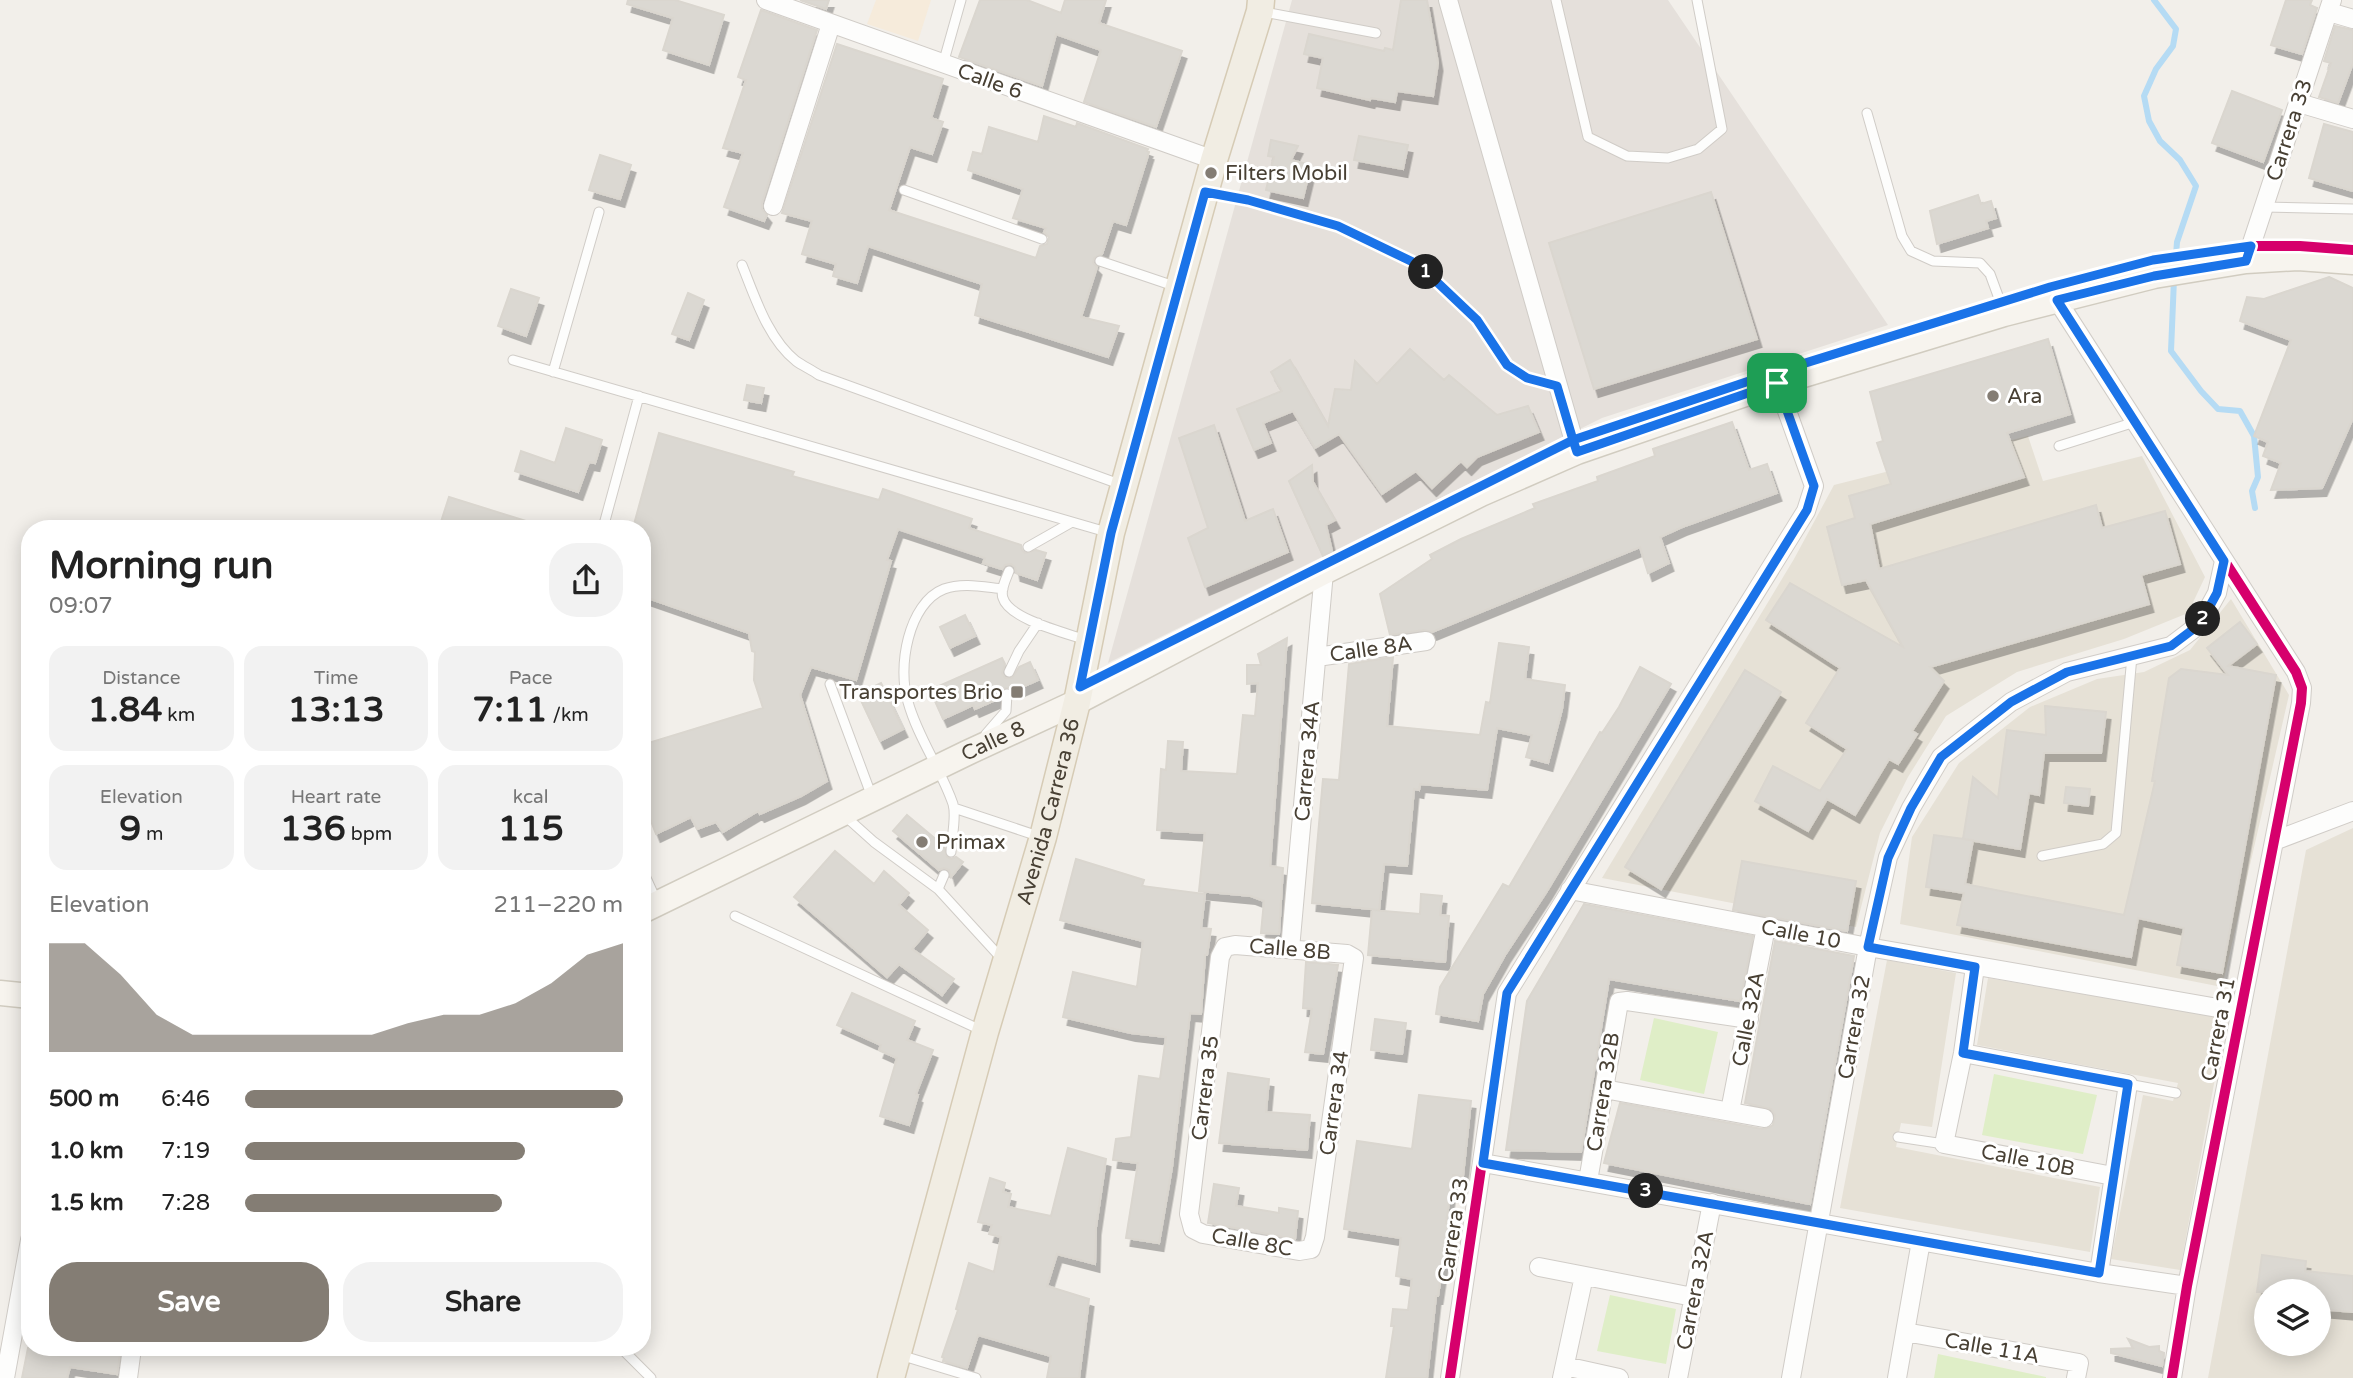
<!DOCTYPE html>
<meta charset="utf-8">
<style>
body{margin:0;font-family:"Varela Round",sans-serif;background:#f2f2f2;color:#222;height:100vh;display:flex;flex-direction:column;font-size:26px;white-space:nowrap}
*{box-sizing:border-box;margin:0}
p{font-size:23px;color:#767676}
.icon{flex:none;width:38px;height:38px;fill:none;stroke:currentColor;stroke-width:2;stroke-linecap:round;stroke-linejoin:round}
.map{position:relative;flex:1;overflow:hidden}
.panel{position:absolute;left:21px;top:520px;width:630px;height:836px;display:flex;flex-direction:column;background:#fff;border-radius:28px;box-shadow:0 4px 18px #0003}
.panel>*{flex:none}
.tools{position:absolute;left:2254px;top:1279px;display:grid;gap:14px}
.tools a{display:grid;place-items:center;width:77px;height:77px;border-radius:50%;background:#fff;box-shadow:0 4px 18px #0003;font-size:35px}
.pin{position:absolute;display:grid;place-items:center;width:60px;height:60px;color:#fff;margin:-30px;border-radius:14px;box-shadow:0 4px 10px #0006}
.km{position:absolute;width:35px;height:35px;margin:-18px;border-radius:50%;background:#222;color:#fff;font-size:19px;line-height:35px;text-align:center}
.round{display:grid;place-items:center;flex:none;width:74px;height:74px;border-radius:28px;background:#f2f2f2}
.head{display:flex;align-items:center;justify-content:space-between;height:119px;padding:0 28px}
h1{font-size:38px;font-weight:700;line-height:52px}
.stats{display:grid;grid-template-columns:repeat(3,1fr);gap:10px;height:119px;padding:7px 28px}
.stats div{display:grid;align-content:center;border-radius:18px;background:#f2f2f2;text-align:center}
.stats b{font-size:35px;font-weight:700}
.stats small{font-size:19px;font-weight:400}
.stats p{font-size:19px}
.chart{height:196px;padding:14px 28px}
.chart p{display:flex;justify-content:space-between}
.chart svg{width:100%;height:126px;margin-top:7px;fill:#847d74;opacity:.7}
.action{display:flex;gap:14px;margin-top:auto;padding:14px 28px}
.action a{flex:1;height:80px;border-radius:28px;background:#847d74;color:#fff;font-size:28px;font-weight:700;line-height:80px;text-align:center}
.action a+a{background:#f2f2f2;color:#222}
ul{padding:0 28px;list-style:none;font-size:23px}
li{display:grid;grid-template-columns:112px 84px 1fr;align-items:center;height:52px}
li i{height:18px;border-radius:9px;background:#847d74}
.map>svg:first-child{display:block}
</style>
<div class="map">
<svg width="2353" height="1378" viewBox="0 0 2353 1378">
<defs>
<filter id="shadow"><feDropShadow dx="4.5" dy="8" stdDeviation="0" flood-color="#0004"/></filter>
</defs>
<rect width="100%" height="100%" fill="#f2efea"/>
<path fill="#e6e1d6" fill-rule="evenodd" d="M2028,436L2043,481L2142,456L2205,577L2188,613L2124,639L2017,672L1946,716L1908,777L1880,833L1856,927L1602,878L1794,559L1834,485Z
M2231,599L2289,695L2222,987L1900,924L1912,837L1959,763L2030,707L2097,679L2144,672L2190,650Z
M2353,828V1378H2208L2306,850ZM2266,1292H2319V1344H2266Z
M1887,960L1956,973L1932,1127L1901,1123L1896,1147L2100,1187L2090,1252L1840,1208Z
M1988,978L2226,1018L2180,1270L2111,1259L2143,1095L2173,1101L2178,1083L1977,1045Z"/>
<path fill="#f6ebdb" d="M876,0H931L918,41L867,24Z"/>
<path fill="#e5e0db" d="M1292,0H1668L1888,325L1602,418L1108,663Z"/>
<path fill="#dfeec7" d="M1654,1018L1718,1032L1704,1094L1640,1080Z
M1994,1074L2097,1095L2083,1154L1982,1135Z
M1610,1295L1676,1309L1666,1364L1597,1351Z
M1938,1354L2046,1377V1378H1934Z"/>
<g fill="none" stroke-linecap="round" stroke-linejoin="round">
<path stroke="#b5dbf4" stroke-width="6" d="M2154,0L2176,29L2173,46L2156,69L2144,96L2149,121L2160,141L2180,160L2196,186L2177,242L2175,268
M2174,279L2171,351L2201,391L2218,409L2240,411L2254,436L2258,477L2252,491L2255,508"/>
</g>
<path fill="#dbd8d2" stroke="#dad6cf" stroke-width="2" filter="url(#shadow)" d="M628,0H675L724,15L709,65L663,50L673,18L627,4Z
M800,0H829L826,9Z
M980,0H1027L1061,13L1065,0H1106L1099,23L1182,51L1156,127L1084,102L1101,50L1056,34L1042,86L959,57Z
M1401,0H1427L1438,63L1433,96L1397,91L1395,102L1371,98L1370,100L1317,88L1323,58L1304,54L1309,34L1384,51L1385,48L1393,50Z
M2286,0H2312L2310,5L2317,8L2302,54L2271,45Z
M761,10L817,30L762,203V209L767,215L764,221L724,207L743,153L723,148L746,80L738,77Z
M2335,26L2353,30V63L2338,103L2319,97L2331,63L2324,61Z
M837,44L943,79L931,118L943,122L932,154L910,147L889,210L1036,258L1040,246L1047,244L1049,237L1044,232L1046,228L1013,218L1023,189L968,170L973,152L982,154L989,127L1038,142L1044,116L1076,127L1077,123L1148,149L1147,151L1149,152L1126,225L1113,221L1102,254L1094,258L1093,263L1097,267L1081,317L1119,326L1108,357L975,315L982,284L868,246L857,283L833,276L836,264L802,254L812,221L782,213Z
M2232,91L2282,110L2263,162L2212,143Z
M2324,124L2353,132V191L2309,178Z
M1359,136L1408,145L1403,169L1354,160Z
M1271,140L1298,146L1291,160L1311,165L1303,198L1266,190L1274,157L1268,156Z
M600,155L631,165L620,199L589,190Z
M1711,192L1757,339L1594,389L1549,243Z
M1978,195L1981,204L1991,201L1996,218L1986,221L1988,228L1937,244L1930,211Z
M2329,277L2353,288V418L2322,488L2271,490L2281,463L2263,456L2268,442L2254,436L2291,340L2240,321L2247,297L2264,299Z
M511,289L539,298L526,336L498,326Z
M688,293L704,300L689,340L672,334Z
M2048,339L2070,414L2007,433L2024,477L1870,524L1879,569L2096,505L2102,528L2165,511L2180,564L2141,575L2149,604L1930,667L1944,681L1912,731L1917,734L1898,764L1889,759L1855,815L1827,799L1808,831L1755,801L1773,766L1820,791L1847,749L1806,723L1840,668L1766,620L1790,583L1903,647L1866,580L1842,585L1827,527L1855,518L1849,496L1891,484L1877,443L1883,441L1870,392Z
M1410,349L1444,380L1449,375L1497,415L1528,406L1539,432L1477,457L1467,467L1461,461L1432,488L1416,471L1382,494L1339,434L1315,448L1293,411L1263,423L1271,443L1254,450L1237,409L1282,391L1271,372L1290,360L1328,426L1335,389L1351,390L1355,361L1377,384Z
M747,385L764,388L761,403L744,400Z
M1732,422L1749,470L1767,464L1777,493L1682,527L1660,537L1669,563L1648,573L1640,547L1432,632L1424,630L1390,635L1380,594L1432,559L1430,555L1461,539L1535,508L1533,504L1598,481L1597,477L1655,456L1653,449Z
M1214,425L1245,521L1273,509L1288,552L1205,587L1188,538L1208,528L1179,438Z
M566,428L602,440L595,463L589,462L578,492L515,471L521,451L555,463Z
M659,433L794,472L792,476L879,500L883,489L972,519L969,528L1021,545L1022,550L1025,553L1036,550L1046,553L1037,580L1016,573L1015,567L1011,564L1005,565L1002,569L983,563L985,558L898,529L887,560L891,561L856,680L811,667L800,695L827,781L801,796L760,814L758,811L723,832L716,822L697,829L691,817L656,834L642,798V745L763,708L754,680L755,652L752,651L749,633L642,596V528H633Z
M1312,465L1313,482L1335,520L1326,525L1332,551L1323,556L1289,481Z
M449,497L539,525V528H439Z
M965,615L975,636L950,648L940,627Z
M2240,622L2257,644L2228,666L2276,675L2222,973L2177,965L2184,928L2138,918L2131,957L1957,925L1964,893L1926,887L1934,835L1973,840L1965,884L2124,915L2155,781H2152L2169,678L2181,669L2228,675L2207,648Z
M1287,638L1270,866L1283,868L1279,934L1261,933L1264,901L1251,896L1199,891L1205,833L1157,830L1161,769L1166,770L1168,741L1183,742L1181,771L1237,774L1243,715L1255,716L1258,683L1247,684V665H1261L1258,654Z
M1499,643L1529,647L1525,679L1565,685L1562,709L1548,763L1526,757L1532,735L1497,728L1487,790L1420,784L1419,790L1414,789L1407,866L1384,864L1379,910L1312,903L1323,779L1339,780L1349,664L1393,657L1387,726L1480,735L1486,702L1490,703Z
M1002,658L1005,664L1002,673L1005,678H1012L1019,667L1030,662L1038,680L1013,691L1010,688H1005L1001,691L1000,698L975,709L973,705L943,719L930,690Z
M1640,667L1671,684L1547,891L1505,955L1483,994L1478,1021L1436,1014L1440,987L1503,884L1509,887L1600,732L1602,733L1619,707Z
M1745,670L1781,692L1661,889L1625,867Z
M881,683L903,729L880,741L858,694Z
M2045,706L2106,712L2101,753H2044L2039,795L2029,793L2020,849L1963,839L1973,777L1998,798L2007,730L2046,735Z
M2066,787L2090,789L2088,806L2064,803Z
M907,815L944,846L947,857L951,859L956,857L963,862L951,877L949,870L944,868L939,870L893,831Z
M835,851L874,884L884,871L909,893L899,905L928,930L912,949L954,979L942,995L899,964L887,977L794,897Z
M1076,859L1144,880L1142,886L1205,894L1201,928L1211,929L1207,955H1205L1201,1014L1190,1013L1172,1167L1159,1243L1126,1238L1138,1163L1113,1160L1116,1139L1131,1137L1139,1076L1160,1079L1166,1037L1131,1033L1063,1017L1073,972L1137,987L1143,941L1060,920Z
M1742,861L1856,881L1847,931L1733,910Z
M1421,894L1442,896L1440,915L1449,916L1445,962L1368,955L1372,910L1420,914Z
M1584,904L1753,936L1740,1001L1609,979L1581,1152L1506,1150L1527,1001Z
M1775,941L1854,956L1810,1204L1604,1163L1620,1103L1762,1129L1768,1128L1773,1125L1775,1115L1771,1109L1745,1103Z
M1306,962L1338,965L1323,1054L1305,1052L1312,1009L1303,1008Z
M852,993L915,1021L907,1040L933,1050L916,1094L918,1095L909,1125L880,1116L897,1058L879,1050L881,1045L837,1025Z
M1375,1019L1406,1023L1402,1054L1371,1050Z
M1228,1073L1269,1079L1266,1112L1310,1115L1307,1150L1219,1143Z
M1419,1095L1471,1101L1463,1176L1453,1175L1446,1223H1449L1438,1296H1436L1427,1378H1386L1394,1326H1391L1393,1309L1408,1310L1412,1279L1396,1276L1401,1238L1344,1229L1357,1141L1412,1149Z
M1068,1148L1106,1159L1096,1227L1095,1264L1057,1254L1047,1286L1089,1299L1079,1378H1047L1051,1356L978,1335L967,1368L943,1361L944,1358L942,1357L958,1310L956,1309L969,1263L994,1272L1001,1237L989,1234L992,1225L978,1222L990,1178L1005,1183L1003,1192L1011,1194L1008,1207L1051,1216Z
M1214,1184L1239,1188L1236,1206L1279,1213V1208L1298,1211L1295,1239L1208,1223Z
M2262,1255L2306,1261L2305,1271L2353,1276V1312L2319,1309V1292H2257Z
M2128,1339L2149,1347L2159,1346V1351L2164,1353L2162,1366L2111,1353V1349L2133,1348Z
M28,1348H121L117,1374L70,1367L67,1378H22Z"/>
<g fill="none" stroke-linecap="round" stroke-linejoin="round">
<defs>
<path id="service" d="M1556,0L1588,137L1627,156L1668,158L1698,149L1722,129L1697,0
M1264,12L1376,33
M943,64L961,0
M1867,113L1902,236L1911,251L1933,261L1980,263L1990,274L2004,312
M904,190L1042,239
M1207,192L1248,200L1338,226L1419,265L1477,320L1507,365L1527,378L1557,386
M2264,207L2353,209
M1100,261L1177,287
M742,265C755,297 768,339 796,361C803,366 812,370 819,375L1122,485
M513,360L1110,533
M553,372L599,212
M2059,446L2135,422
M603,528L639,396
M1028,547L1072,522
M1009,571C1006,579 1000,590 1003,598C1009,619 1066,633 1086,640
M1009,672L1019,651L1038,623
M830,684L872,797
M986,734L1006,711L1007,694
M954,808L1041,837
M845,816L874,842L938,889L1002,959
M951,852C951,838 957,818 953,804C941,769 918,738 908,702C897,668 908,603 944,589C963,582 984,587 1003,589
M2042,856L2103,844L2116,833L2132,656
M642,869L657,902
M938,889L944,875
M735,916L983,1031
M2128,1084L2176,1093
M1898,1137L1944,1144
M621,1348L651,1378
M900,1355L976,1378"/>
<path id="minor" d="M766,0L1214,160
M1448,0L1577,452
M2329,12L2353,19
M2299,103L2353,119
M773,206L831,24
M2246,261L2332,0
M2057,300L2296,672L2302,688L2301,703L2187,1286L2172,1378
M1317,657L1426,641
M2274,841L2353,811
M1570,890L1868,947L2241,1012
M1235,945L1347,954L1354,958L1315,1237L1311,1249L1299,1251L1203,1234L1193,1229L1189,1214L1220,957L1225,947Z
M1290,949L1324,572
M1975,967L1963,1053L1944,1144L2113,1176
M1963,1053L2128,1084L2099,1273
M1604,1089L1764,1118
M1730,1111L1766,927
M1483,1163L2099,1273L2187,1286
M1588,1181L1619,1002L1627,1001L1749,1019
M1539,1267L1693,1297
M1905,1332L2079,1363L2076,1378
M1565,1366L1619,1378
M5,1378L30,1240
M128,1378L132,1348
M1450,1378L1507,993L1806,511L1814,486L1777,383
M1562,1378L1584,1276
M1678,1378L1712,1203
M1791,1378L1868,947L1888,857L1911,808L1941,757L2011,702L2067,672L2171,646L2200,624L2217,593L2224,561
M1897,1378L1921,1241"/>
<g id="secondary">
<path id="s1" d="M642,911L967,753L1077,702L1324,572L1481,494L1577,452L1777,383L2004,314L2154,276L2246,261L2298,258L2353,262"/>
<path d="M0,993L30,996"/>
</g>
<g id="primary">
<path id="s2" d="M891,1378L985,1032L1043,837L1077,702L1111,533L1214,160L1260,11L1261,0"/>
</g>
</defs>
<use href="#service" stroke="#d0ccc7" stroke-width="11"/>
<use href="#minor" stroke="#d0ccc7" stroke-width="20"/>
<use href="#secondary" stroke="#d1ccc0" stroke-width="27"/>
<use href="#primary" stroke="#d6cbb5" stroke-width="29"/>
<use href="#service" stroke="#fdfdfc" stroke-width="9"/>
<use href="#minor" stroke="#fdfdfc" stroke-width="18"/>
<use href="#secondary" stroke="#f7f4ee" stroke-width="24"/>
<use href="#primary" stroke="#f1ede3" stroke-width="26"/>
<defs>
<path id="cycleway" d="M2057,300L2296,672L2302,688L2301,703L2187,1286L2172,1378
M1080,687L1573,440L1773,373L2050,287L2153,260L2251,246H2300L2353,250
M1450,1378L1507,993L1806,511L1814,486L1777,383"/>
</defs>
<use href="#cycleway" stroke="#fff" stroke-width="15"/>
<use href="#cycleway" stroke="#d6006c" stroke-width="10"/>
</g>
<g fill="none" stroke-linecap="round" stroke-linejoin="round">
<defs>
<path id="route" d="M1777,383L1577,452L1573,440L1080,687L1111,533L1205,192L1248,200L1338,226L1419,265L1477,320L1507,365L1527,378L1557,386L1573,440L1773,373L2050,287L2153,260L2251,246L2246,261L2154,276L2057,300L2224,561L2217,593L2200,624L2171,646L2067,672L2011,702L1941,757L1911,808L1888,858L1868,947L1975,967L1963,1053L2128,1084L2099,1273L1483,1163L1507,993L1807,510L1814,486L1777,383"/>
</defs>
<use href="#route" stroke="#fff" stroke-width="14"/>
<use href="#route" stroke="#1a73e8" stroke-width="9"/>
</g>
<g fill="#847d74" stroke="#fff" stroke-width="2.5">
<circle cx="1211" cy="173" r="7"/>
<circle cx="1993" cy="396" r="7"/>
<rect x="1010" y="685" width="14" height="14" rx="3.5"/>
<circle cx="922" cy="842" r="7"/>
</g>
<g text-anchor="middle" stroke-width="6" stroke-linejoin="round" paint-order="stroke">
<g font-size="21" fill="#484034" stroke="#fff">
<text transform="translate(990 81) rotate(20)" y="7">Calle 6</text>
<text transform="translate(2289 130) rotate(-72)" y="7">Carrera 33</text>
<text transform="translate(1371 649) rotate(-8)" y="7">Calle 8A</text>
<text dy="7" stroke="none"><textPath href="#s1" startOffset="390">Calle 8</textPath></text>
<text transform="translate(1307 761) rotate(-85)" y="7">Carrera 34A</text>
<text dy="7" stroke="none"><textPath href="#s2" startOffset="588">Avenida Carrera 36</textPath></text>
<text transform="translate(1801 934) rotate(11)" y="7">Calle 10</text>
<text transform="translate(1290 949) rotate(5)" y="7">Calle 8B</text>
<text transform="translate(1748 1019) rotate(-79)" y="7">Calle 32A</text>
<text transform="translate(1854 1027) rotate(-80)" y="7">Carrera 32</text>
<text transform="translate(2218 1029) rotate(-79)" y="7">Carrera 31</text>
<text transform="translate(1205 1088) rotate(-83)" y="7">Carrera 35</text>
<text transform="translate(1603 1092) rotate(-81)" y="7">Carrera 32B</text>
<text transform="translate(1334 1103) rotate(-82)" y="7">Carrera 34</text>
<text transform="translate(2028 1160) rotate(11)" y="7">Calle 10B</text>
<text transform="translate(1453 1230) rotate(-81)" y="7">Carrera 33</text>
<text transform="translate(1252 1242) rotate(10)" y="7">Calle 8C</text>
<text transform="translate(1695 1290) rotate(-79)" y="7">Carrera 32A</text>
<text transform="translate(1992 1348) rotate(10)" y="7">Calle 11A</text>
</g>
<g font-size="21" fill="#484034" stroke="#fff" text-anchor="start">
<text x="1225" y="180">Filters Mobil</text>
<text x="2007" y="403">Ara</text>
<text x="1003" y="699" text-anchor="end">Transportes Brio</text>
<text x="936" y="849">Primax</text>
</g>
</g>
</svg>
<div class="tools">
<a><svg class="icon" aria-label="layers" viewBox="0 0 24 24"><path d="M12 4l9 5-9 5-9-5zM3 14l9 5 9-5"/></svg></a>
</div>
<div class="pin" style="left:1777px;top:383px;background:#1e9e55"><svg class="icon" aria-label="arrive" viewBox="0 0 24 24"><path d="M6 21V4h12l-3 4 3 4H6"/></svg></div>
<b class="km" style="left:1426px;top:272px">1</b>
<b class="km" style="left:2203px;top:619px">2</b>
<b class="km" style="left:1646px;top:1191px">3</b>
<section class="panel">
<div class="head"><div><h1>Morning run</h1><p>09:07</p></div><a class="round"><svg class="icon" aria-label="share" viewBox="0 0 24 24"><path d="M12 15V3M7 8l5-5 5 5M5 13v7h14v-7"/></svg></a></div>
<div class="stats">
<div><p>Distance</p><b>1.84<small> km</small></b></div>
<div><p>Time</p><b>13:13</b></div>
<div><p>Pace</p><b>7:11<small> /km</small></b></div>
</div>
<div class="stats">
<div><p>Elevation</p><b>9<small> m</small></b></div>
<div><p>Heart rate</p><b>136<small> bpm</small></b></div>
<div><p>kcal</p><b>115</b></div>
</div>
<div class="chart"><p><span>Elevation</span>211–220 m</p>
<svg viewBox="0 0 160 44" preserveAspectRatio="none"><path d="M0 44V6L10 6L20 17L30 31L40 38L50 38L60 38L70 38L80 38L90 38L100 34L110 31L120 31L130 27L140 20L150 10L160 6V44z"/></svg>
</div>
<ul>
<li><b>500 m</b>6:46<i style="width:100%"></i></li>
<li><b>1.0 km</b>7:19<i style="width:74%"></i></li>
<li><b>1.5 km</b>7:28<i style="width:68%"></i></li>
</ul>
<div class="action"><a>Save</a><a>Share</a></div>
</section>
</div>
